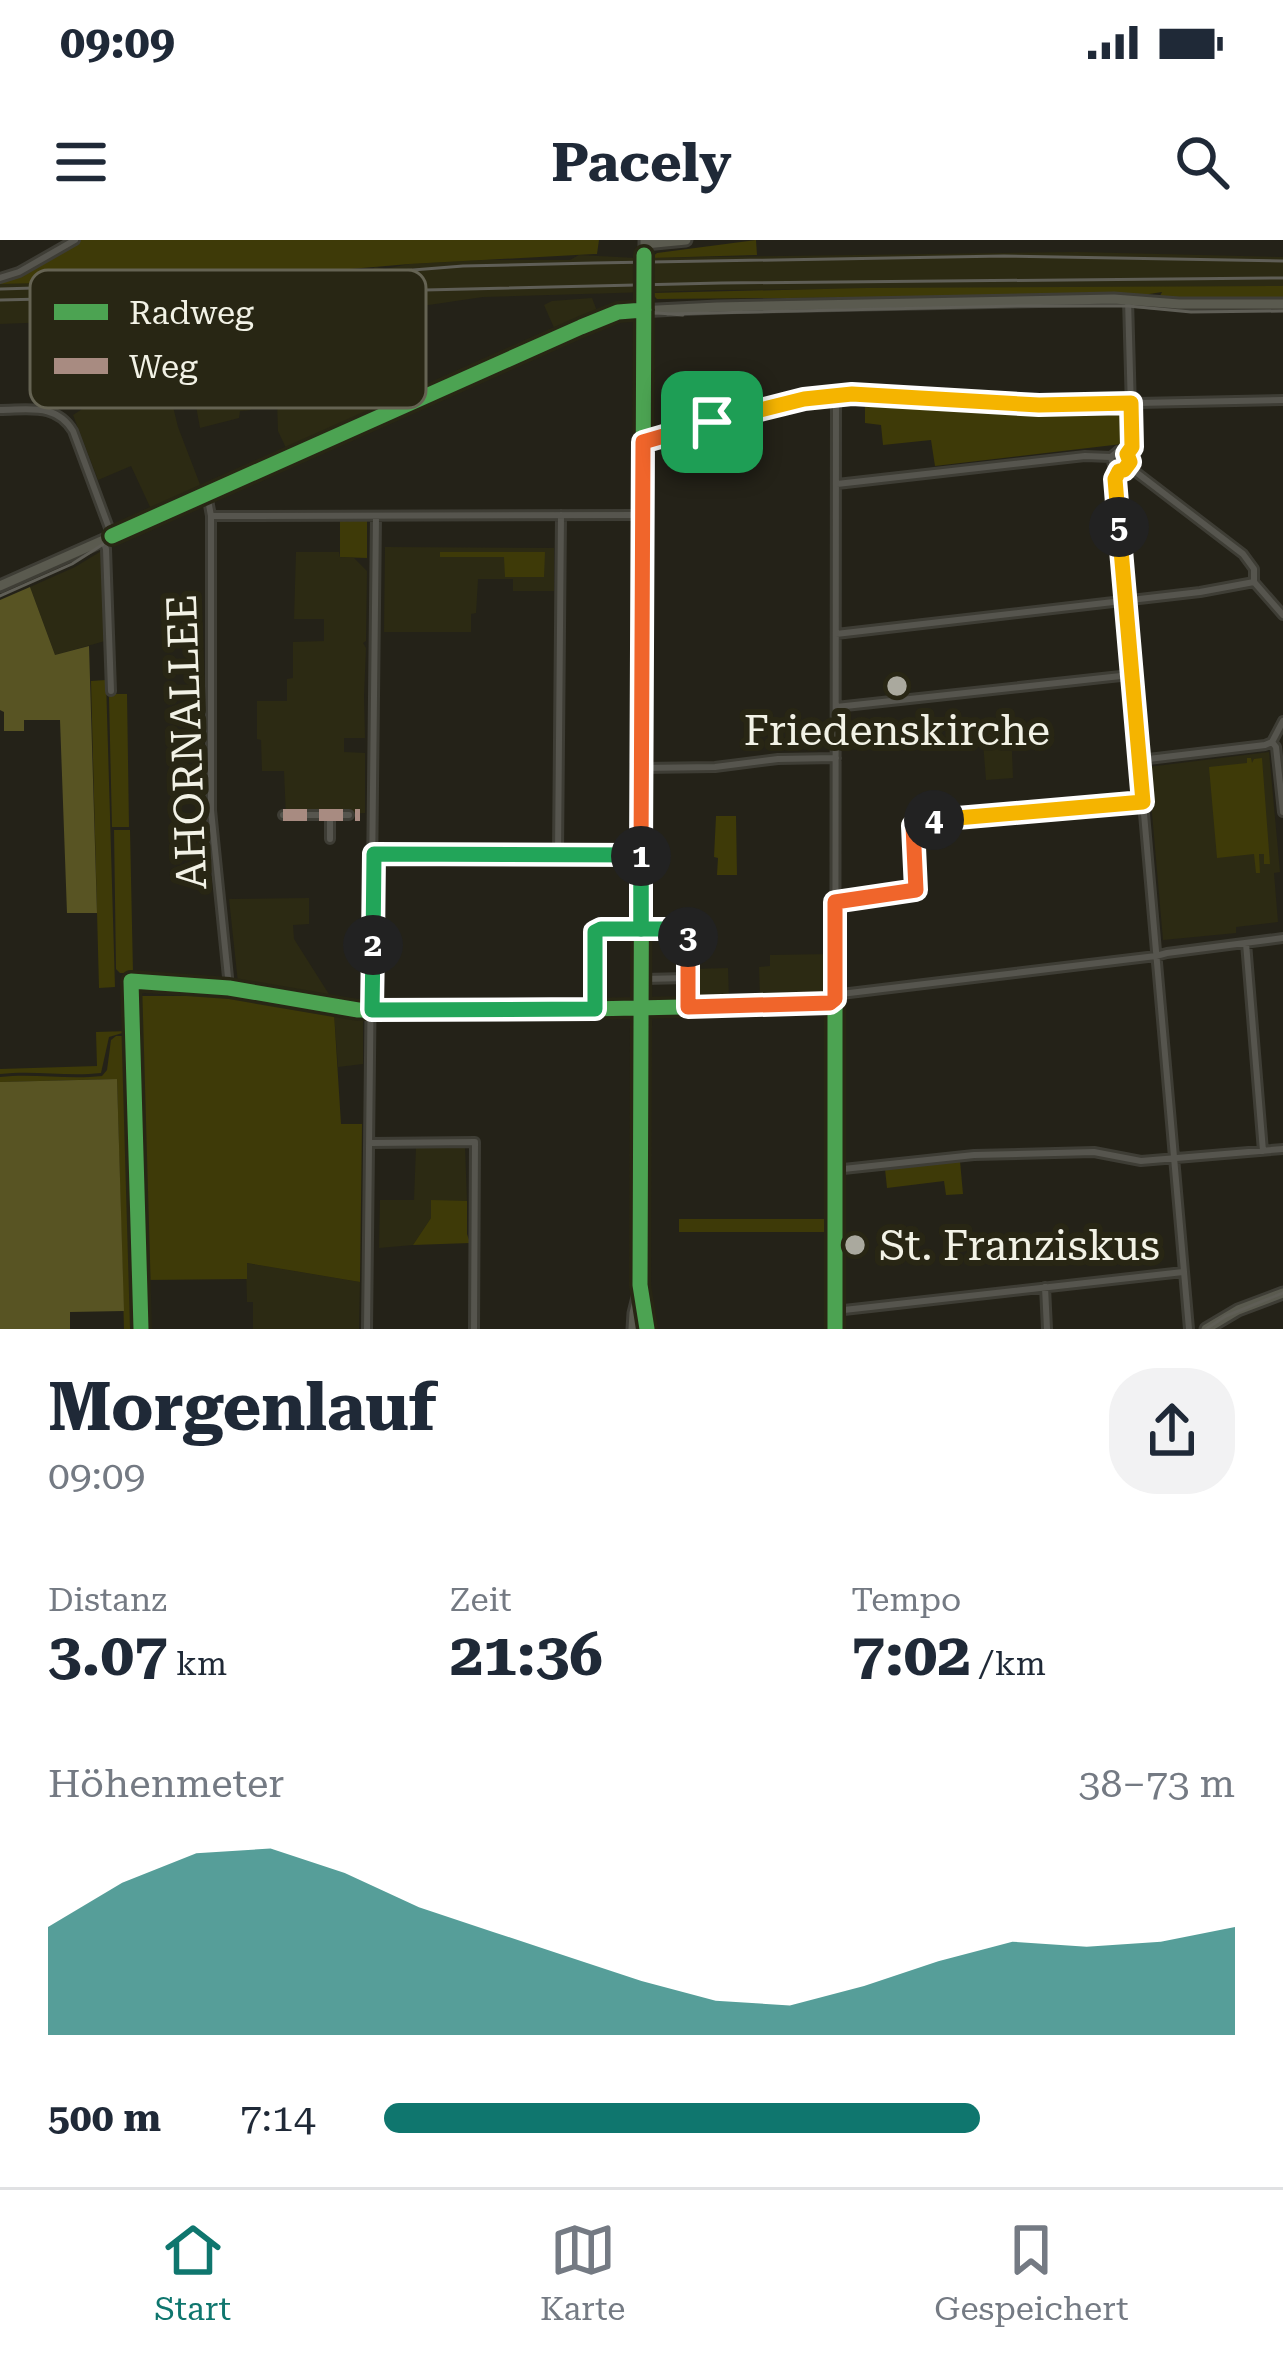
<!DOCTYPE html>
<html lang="de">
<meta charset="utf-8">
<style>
body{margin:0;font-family:"Roboto Serif",serif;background:#f2f2f3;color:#1f2937;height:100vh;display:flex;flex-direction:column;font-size:45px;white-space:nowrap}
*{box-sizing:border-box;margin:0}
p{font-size:39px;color:#747a83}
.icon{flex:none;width:66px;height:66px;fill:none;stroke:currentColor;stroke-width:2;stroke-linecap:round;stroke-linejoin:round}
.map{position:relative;height:1089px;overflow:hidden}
.sheet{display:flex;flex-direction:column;background:#fff;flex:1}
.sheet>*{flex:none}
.pin{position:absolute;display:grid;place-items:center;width:102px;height:102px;color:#fff;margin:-51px;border-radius:24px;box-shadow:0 6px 18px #0006}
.km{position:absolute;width:60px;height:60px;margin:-30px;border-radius:50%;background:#222;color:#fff;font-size:33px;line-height:60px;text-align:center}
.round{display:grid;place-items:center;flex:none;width:126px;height:126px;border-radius:48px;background:#f2f2f3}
.overview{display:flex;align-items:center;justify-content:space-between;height:204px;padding:0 48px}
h1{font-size:66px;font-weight:700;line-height:90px}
.metrics{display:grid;grid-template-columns:repeat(3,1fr);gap:18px;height:204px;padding:12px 48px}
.metrics div{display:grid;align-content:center}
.metrics b{font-size:60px;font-weight:700}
.metrics small{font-size:33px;font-weight:400}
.metrics p{font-size:33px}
.chart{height:336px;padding:24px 48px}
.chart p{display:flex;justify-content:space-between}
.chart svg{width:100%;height:216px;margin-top:12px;fill:#0f766e;opacity:.7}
ul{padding:0 48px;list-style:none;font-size:39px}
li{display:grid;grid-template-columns:192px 144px 1fr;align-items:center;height:90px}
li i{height:30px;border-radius:15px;background:#0f766e}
.status{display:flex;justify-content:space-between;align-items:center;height:84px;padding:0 60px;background:#fff;direction:ltr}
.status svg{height:33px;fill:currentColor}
header{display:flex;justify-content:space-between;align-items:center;height:156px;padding:0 48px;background:#fff;font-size:54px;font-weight:700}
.dock{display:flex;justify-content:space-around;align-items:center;height:168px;border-top:3px solid #e0e1e3;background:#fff;font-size:33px;color:#747a83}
.dock a{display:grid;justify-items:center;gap:6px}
.dock .on{color:#0f766e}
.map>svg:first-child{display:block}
</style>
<div class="status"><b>09:09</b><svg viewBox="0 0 49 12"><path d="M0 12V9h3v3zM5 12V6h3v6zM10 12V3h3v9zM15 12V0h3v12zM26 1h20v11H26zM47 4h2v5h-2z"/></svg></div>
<header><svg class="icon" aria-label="menu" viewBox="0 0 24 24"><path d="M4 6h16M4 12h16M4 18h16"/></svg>Pacely<svg class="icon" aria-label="search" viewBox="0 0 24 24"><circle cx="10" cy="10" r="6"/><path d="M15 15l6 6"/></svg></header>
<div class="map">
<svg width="1283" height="1089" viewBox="0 0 1283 1089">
<rect width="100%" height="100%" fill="#242218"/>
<path fill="#2c2a13" d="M1077,12L1283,17V46L716,50L483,57L408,68L0,84V44L277,38L370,31L375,27L385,29L409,24L482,20H570L579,15L636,18Z
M592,58L597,71L555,90L544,65L552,61Z
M168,109L169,150L178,187L201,247L151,269L131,226L98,240L73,175L99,158V113Z
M370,122L387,164L286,208L278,191L276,128H330L334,138Z
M250,141L251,170L240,171L239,178L200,188L194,155L201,147Z
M385,307L554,308V351H513V339H478L476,373L471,374V392H384Z
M103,310L105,401L55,415L30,347L75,327Z
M296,312H339L340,317L354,318L367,331L366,401L363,403L366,408L364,456L365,498H344V512L365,513V573L286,577L284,531H262L261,500L257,499V461H287V439L293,438V402L324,401V379H294Z
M1011,487L1013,538L986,540L982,490Z
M1269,512L1280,632L1274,633L1278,682L1236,687V693L1163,700L1148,527Z
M309,658V684L293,685L294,699L332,759L238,743L229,659Z
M830,714V749L824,756L760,758L759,727L770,726V715Z
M728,728L729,759L696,760L695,729Z
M334,773L363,778V824L338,827Z
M416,907H465L467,961H431V978L413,1005L379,1008L380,960H414Z
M246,1023L360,1042L359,1089H253V1062H247Z"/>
<path fill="#3e3a08" d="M77,0H599L597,14H594L409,24L232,39L0,44L59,13Z
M756,0L757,15L651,18L657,13Z
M1283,46V58C1244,58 1198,65 1160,56L1162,52L1143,55L657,59L651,53L866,48Z
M865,162L1042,174L1122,171V204L935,226L931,200L883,205L881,185L865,183Z
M367,280V318L340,317V281Z
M440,312H545L544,337H505L504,317H440Z
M106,440L115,747L99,748L91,441Z
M112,454H127L129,587H112L109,457Z
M1247,518H1251L1252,523L1254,519L1262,518L1270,624H1264V614H1259L1260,633H1256L1254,614L1217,618L1209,527L1247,523Z
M716,576H736L737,635H717L718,618L714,617Z
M114,590H130L133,733H120L116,729Z
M135,756H233L334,773L341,884H362L360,1042L247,1023V1039L143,1040Z
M129,791L109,797L101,833C67,837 36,830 0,834V829L97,826L96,792Z
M116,796H129L138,1089H124L117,839L0,842V837C34,833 67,840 102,836L107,830L111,800Z
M960,921L963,954L946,955L944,941L887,948L885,929Z
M431,960L467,961V994L470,1003L413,1005L431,978Z
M679,979H829V992H679Z"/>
<path fill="#585423" d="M30,347L55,415L89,406L97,673H67L60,480H24V491H4V472L0,470V360Z
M117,839L124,1071L70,1072V1089H0V842Z"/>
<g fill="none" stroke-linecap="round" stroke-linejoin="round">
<defs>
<path id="street" d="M0,38L19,32L75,0
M1128,59L1132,207L1127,214L1128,226
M0,170C29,170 56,163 73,191L112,296
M643,202L772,166L836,155L873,154L1039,165L1283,160
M1111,217L1114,229L1124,230L1128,226
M1128,226L1243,314L1254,329V342L1283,375
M1119,231L1115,239L1125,356L1189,1089
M837,244L1085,216L1111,217L1118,211L1127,214
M207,254L211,276V570L229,747
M211,276L643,275
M103,300L106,309L111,451
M836,394L1200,352L1254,342
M836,467L1130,435
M1272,502L1276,507L1283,572
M1140,520L1265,505L1272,502L1283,481
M642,528L715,527L778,519L836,518
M283,575H349
M330,575V599
M373,614L641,615
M558,614L561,275
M835,662L916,650L912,592L913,586L919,582L1143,563
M1246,703L1263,911
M644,739L688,738
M131,741L229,748L358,770L798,765L830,763L841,754L1156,716L1167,713L1283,698
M595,769V692L601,689H684L688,695V767
M371,903L475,902L474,1089
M834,930L974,915L1094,912L1141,921L1283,909
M140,1045L141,1089
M1045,1047L1047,1089
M835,1071L1183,1032
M367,1089L376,276
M835,1089L836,155"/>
<path id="secondary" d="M645,0L640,1045L647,1089
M645,4L686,0
M0,346L618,72L717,67L1114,59L1179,64H1283
M633,1089L634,1073L639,1053
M1206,1089L1238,1070L1283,1053"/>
</defs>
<use href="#street" stroke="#3e3d35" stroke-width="12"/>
<use href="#secondary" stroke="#3e3d35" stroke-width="15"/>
<use href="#street" stroke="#56554e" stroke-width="6"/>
<use href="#secondary" stroke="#5a5a4f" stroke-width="9"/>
<path stroke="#5f5e56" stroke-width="3" d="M0,49L275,41L463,26L594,23L1004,16L1283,21
M667,74L1017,66H1128L1191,72L1283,71
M602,76C624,69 639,76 645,98L642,1089
M0,356L72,324L116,296L612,76L634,71L683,75
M1206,1089L1226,1076L1283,1053"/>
<path stroke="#5f5e56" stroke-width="3" d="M0,60L721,43L1283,38"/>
<path stroke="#a88b81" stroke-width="12" stroke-dasharray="24 12" stroke-linecap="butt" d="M283,575H360
M595,696V692L601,689H641"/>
<defs>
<path id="cycleway" d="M644,15L640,1045L647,1089
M112,296L581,87L618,72L644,70
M141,1089L131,741L229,748L358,770L589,769L825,764L835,759V1089"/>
</defs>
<use href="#cycleway" stroke="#282614" stroke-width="22"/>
<use href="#cycleway" stroke="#4ca352" stroke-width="15"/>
</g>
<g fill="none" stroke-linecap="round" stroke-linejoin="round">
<defs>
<path id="split-1" d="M641,616L643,202L712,182"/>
<path id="split-2" d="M373,705L372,770L595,769V692L601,689H641V616"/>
<path id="split-3" d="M373,705L374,614L641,615V689H684L688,697"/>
<path id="split-4" d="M688,697V767L830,763L835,759V662L916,650L913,586L919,582L934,580"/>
<path id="split-5" d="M934,580L1143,562L1119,287"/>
<path id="split-6" d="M712,182L804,159L852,154L1039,165L1131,163L1132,207L1127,214L1130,222L1124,230L1119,231L1115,239L1119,287"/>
</defs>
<use href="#split-1" stroke="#fff" stroke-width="24"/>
<use href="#split-2" stroke="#fff" stroke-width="24"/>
<use href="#split-3" stroke="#fff" stroke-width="24"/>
<use href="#split-4" stroke="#fff" stroke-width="24"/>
<use href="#split-5" stroke="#fff" stroke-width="24"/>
<use href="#split-6" stroke="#fff" stroke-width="24"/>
<use href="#split-1" stroke="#f0652b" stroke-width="15"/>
<use href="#split-2" stroke="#22a559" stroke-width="15"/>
<use href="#split-3" stroke="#22a559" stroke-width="15"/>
<use href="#split-4" stroke="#f0652b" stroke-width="15"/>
<use href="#split-5" stroke="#f5b400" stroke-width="15"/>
<use href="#split-6" stroke="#f5b400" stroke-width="15"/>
</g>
<g fill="#aaa99e" stroke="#282614" stroke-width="4.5">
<circle cx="897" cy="446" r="12"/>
<circle cx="855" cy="1005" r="12"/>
</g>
<g text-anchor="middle" stroke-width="12" stroke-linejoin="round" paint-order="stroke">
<g font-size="42" fill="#f2f2e6" stroke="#282614">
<text x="897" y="505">Friedenskirche</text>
<text x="879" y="1020" text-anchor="start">St. Franziskus</text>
</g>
<g font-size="42" fill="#f2f2e6" stroke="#282614">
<text transform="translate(186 502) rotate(-92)" y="15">AHORNALLEE</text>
</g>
</g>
<rect x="30" y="30" width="396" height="138" rx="18" fill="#282614" stroke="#656353" stroke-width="3"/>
<rect x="54" y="64" width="54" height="16" fill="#4ca352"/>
<rect x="54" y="118" width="54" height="16" fill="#a88b81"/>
<g font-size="33" fill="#f2f2e6">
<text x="129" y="84">Radweg</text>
<text x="129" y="138">Weg</text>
</g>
</svg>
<div class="pin" style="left:712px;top:182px;background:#1e9e55"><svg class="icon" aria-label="arrive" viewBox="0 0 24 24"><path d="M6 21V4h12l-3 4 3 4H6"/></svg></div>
<b class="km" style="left:641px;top:616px">1</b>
<b class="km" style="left:373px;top:705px">2</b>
<b class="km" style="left:688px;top:697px">3</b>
<b class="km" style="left:934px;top:580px">4</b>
<b class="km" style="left:1119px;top:287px">5</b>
</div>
<section class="sheet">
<div class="overview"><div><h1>Morgenlauf</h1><p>09:09</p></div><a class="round"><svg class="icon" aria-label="share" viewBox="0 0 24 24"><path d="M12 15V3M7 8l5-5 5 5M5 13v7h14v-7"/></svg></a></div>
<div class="metrics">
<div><p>Distanz</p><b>3.07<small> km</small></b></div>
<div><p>Zeit</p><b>21:36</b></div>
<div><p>Tempo</p><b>7:02<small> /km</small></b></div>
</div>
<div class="chart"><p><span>Höhenmeter</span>38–73 m</p>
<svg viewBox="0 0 160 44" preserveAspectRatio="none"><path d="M0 44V22L10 13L20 7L30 6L40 11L50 18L60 23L70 28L80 33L90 37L100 38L110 34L120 29L130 25L140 26L150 25L160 22V44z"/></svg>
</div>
<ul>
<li><b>500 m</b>7:14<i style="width:70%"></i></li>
</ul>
</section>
<nav class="dock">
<a class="on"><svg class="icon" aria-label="home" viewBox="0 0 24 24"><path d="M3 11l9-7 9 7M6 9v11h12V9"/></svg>Start</a>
<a><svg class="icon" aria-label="map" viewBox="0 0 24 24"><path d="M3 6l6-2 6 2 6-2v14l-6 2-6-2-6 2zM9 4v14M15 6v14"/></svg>Karte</a>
<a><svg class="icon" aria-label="saved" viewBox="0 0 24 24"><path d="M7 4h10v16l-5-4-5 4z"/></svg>Gespeichert</a>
</nav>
